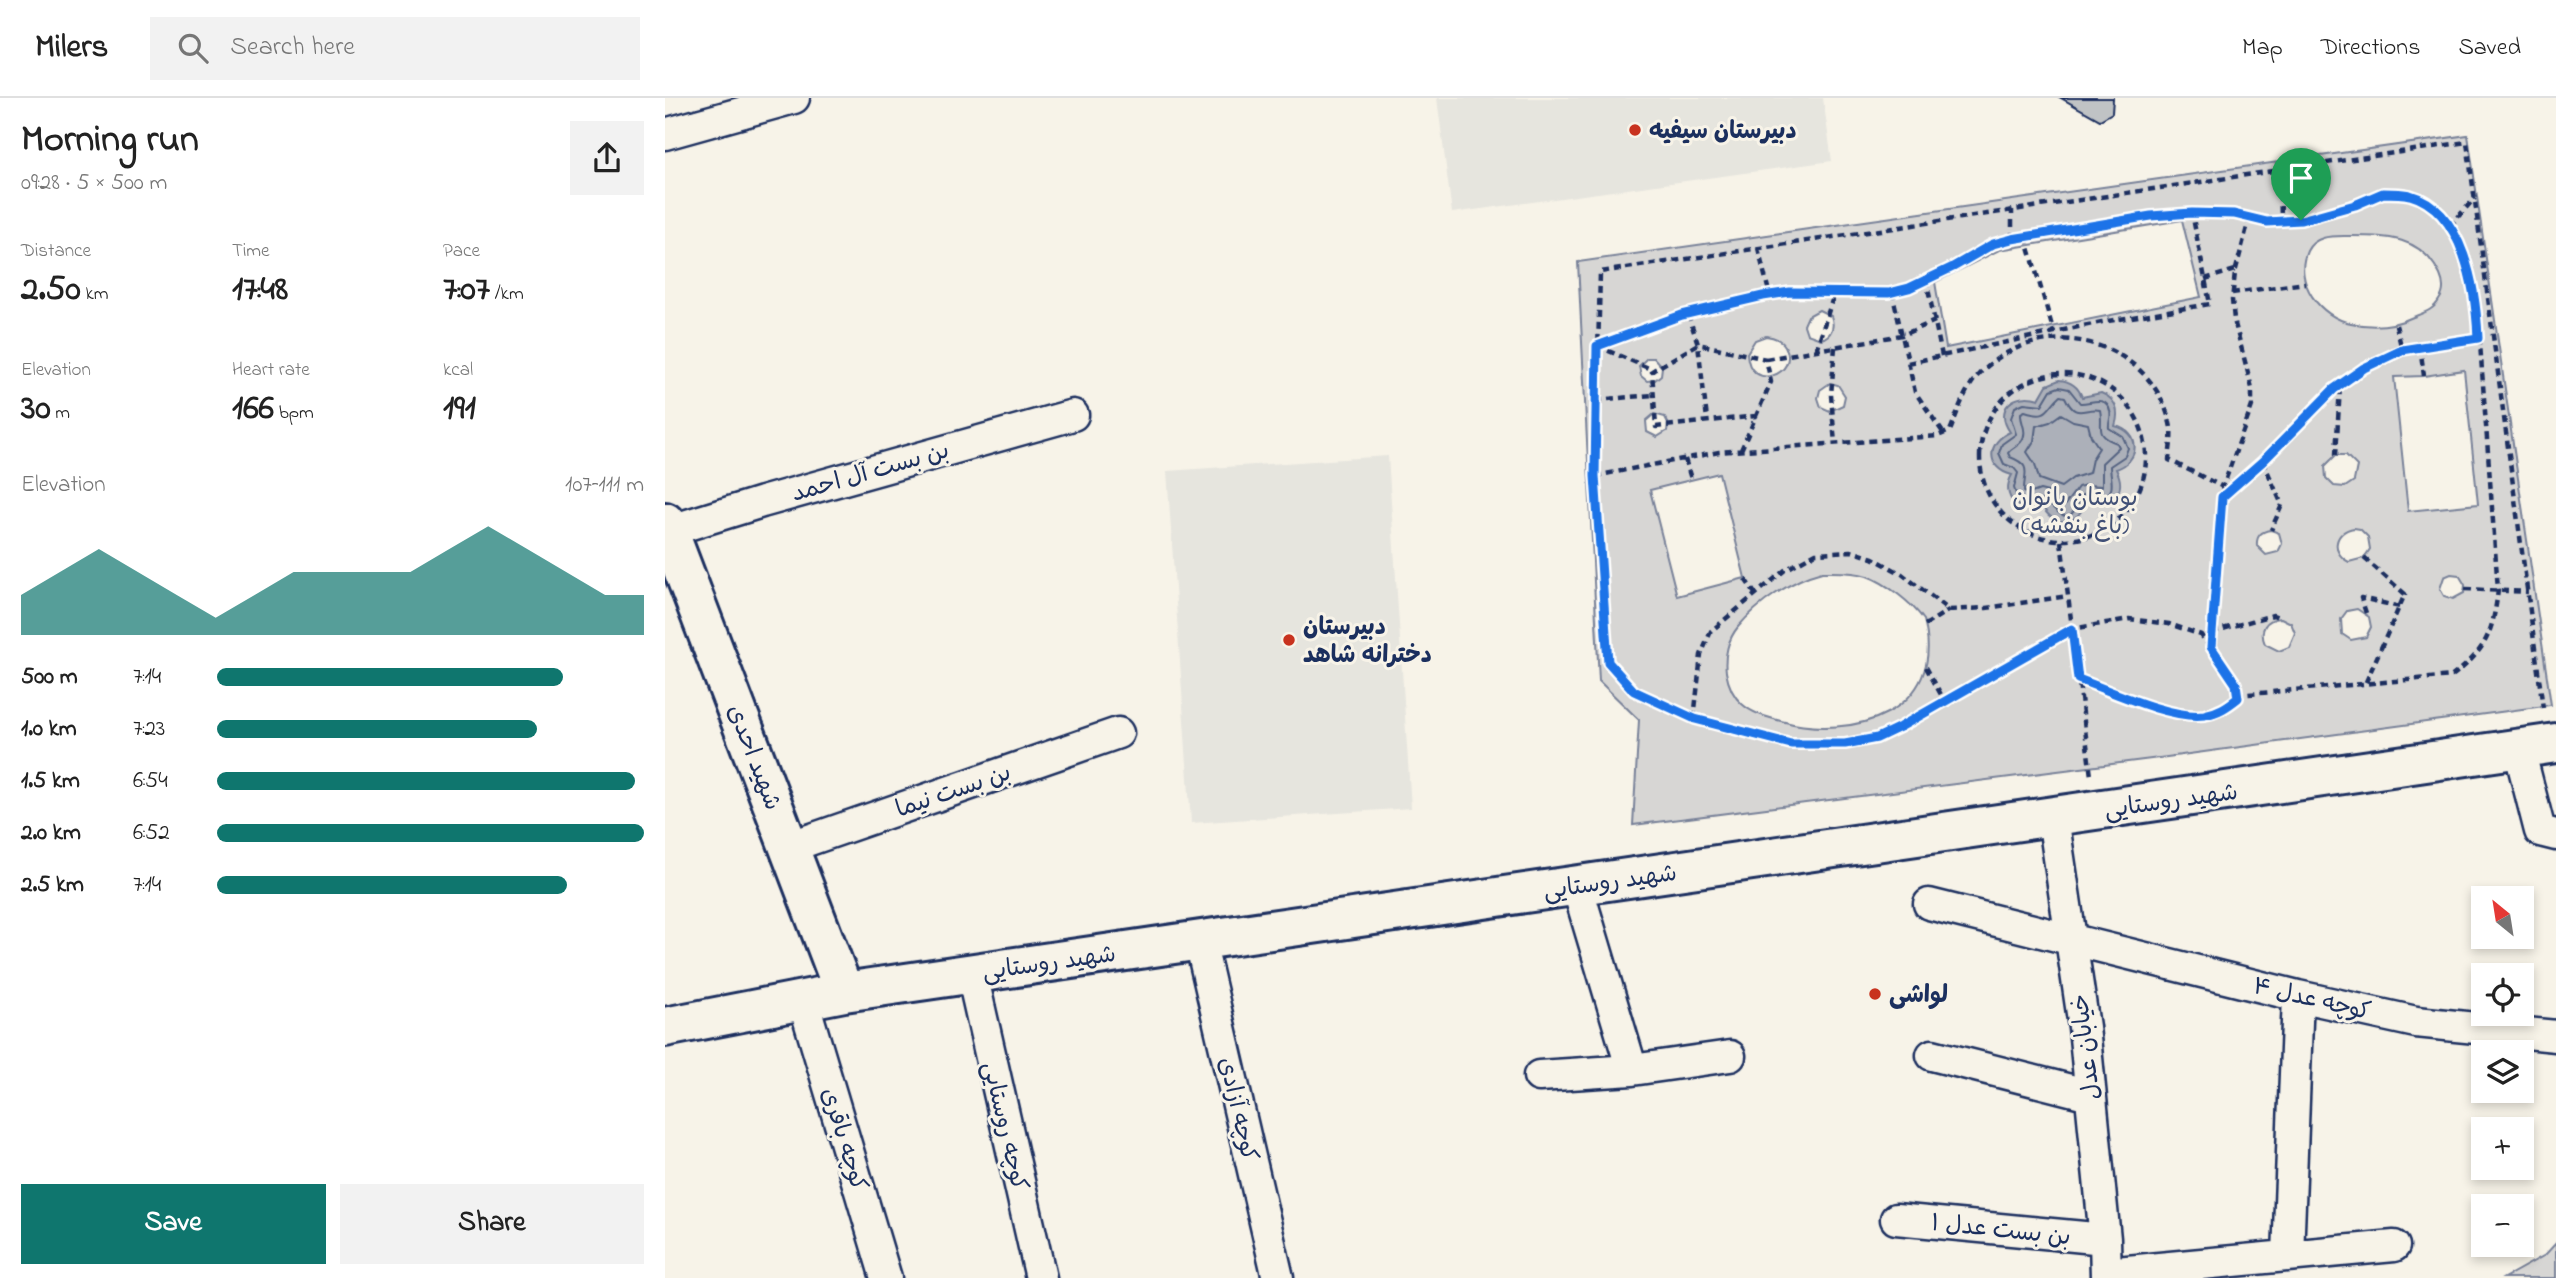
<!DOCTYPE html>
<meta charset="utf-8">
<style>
body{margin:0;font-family:"Indie Flower","Playpen Sans Arabic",sans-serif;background:#f2f2f2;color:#222;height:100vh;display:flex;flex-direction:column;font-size:26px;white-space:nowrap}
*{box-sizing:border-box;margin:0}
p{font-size:23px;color:#767676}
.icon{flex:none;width:38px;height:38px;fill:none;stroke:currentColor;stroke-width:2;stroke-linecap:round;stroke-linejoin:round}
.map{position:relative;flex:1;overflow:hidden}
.drawer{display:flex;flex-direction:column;background:#fff;width:665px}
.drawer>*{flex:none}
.needle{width:46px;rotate:330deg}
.controls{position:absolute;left:1806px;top:788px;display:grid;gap:14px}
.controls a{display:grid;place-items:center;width:63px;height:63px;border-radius:0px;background:#fff;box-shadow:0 4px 10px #0003;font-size:35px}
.pin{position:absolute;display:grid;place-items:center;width:60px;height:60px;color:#fff;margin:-72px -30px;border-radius:50% 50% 50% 0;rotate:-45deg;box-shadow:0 0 7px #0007}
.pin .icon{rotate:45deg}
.round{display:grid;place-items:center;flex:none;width:74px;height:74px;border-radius:0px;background:#f2f2f2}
.head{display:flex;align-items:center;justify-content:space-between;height:119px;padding:0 21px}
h1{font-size:38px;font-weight:700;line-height:52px}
.stats{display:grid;grid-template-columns:repeat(3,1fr);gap:10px;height:119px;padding:7px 21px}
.stats div{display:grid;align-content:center}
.stats b{font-size:35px;font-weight:700}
.stats small{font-size:19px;font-weight:400}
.stats p{font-size:19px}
.chart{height:196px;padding:14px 21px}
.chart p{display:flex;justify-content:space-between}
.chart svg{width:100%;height:126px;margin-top:7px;fill:#0f766e;opacity:.7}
.cta{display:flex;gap:14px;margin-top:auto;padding:14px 21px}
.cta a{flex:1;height:80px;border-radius:0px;background:#0f766e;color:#fff;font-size:28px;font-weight:700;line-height:80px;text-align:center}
.cta a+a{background:#f2f2f2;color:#222}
ul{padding:0 21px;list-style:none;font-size:23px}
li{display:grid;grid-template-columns:112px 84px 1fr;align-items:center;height:52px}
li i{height:18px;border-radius:9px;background:#0f766e}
header{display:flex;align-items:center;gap:42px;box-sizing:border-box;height:98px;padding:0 35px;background:#fff;border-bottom:2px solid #e0e0e0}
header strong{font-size:33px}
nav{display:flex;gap:38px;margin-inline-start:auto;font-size:24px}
.search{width:490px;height:63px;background:#f2f2f2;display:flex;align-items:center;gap:18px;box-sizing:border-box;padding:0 24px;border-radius:0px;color:#767676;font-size:26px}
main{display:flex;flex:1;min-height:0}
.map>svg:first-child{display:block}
</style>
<header>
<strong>Milers</strong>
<div class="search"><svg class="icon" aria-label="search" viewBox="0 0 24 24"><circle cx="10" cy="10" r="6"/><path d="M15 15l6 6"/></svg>Search here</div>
<nav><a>Map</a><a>Directions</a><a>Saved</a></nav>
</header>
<main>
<section class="drawer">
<div class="head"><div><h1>Morning run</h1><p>09:28 · 5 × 500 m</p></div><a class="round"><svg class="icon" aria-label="share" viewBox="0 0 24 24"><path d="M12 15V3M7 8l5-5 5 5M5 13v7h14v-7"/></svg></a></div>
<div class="stats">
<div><p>Distance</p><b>2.50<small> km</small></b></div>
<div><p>Time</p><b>17:48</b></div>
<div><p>Pace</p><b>7:07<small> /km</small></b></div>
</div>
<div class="stats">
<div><p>Elevation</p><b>30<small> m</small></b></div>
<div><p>Heart rate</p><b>166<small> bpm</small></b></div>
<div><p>kcal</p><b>191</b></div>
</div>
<div class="chart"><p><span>Elevation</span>107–111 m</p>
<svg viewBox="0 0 160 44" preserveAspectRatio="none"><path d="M0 44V30L10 22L20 14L30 22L40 30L50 38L60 30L70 22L80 22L90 22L100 22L110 14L120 6L130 14L140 22L150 30L160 30V44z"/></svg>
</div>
<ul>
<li><b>500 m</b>7:14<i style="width:81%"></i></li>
<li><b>1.0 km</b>7:23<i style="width:75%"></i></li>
<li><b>1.5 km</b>6:54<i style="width:98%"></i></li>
<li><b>2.0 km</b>6:52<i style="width:100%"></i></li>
<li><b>2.5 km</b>7:14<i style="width:82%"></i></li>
</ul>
<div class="cta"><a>Save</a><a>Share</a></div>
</section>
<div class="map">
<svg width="1891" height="1180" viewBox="0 0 1891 1180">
<rect width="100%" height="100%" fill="#f7f3e8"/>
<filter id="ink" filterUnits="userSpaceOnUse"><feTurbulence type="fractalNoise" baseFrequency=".0143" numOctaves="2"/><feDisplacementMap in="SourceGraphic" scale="14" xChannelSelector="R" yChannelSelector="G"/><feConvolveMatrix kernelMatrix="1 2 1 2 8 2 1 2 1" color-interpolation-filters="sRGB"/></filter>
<g filter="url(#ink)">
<path fill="#e6e5de" d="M772,0H1158L1167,63L787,115Z
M723,358L746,710L526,725L502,373Z"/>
<path fill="#d7d6d4" stroke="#798299" stroke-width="2" fill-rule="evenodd" d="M1803,37L1886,607L1502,659L968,727L974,622L934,583L913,164ZM1517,122L1536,199L1281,250L1270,184L1334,152ZM1679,138C1718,138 1756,136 1775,177C1779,186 1780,194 1774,202C1769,212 1758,215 1748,219C1729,228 1707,230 1686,225C1655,219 1628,184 1642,153C1645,147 1651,142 1658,140C1664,138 1672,138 1679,138ZM1154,212L1166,218C1170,228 1167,238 1156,241L1142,236L1139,227L1143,218ZM1101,238C1109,239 1116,241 1120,248C1136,276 1084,296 1082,255L1090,242ZM982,260H989L997,269L996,277L990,282L982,283L976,278L974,268ZM1799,272L1813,406L1743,413L1729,279L1759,278ZM1165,285L1173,287L1180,298L1178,307L1165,313L1156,309L1153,300L1155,292ZM989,316L1000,319L1003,325L1002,333L992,339L982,334L981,323ZM1671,357H1681L1692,368L1689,383L1680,389L1669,388L1661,380L1660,368ZM1054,375L1080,480L1012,498L985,392ZM1689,430L1695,431L1703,439L1705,451L1699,460L1684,464C1665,455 1669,433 1689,430ZM1606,432L1614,435L1617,446L1613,454L1601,457L1592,448C1591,438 1596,433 1606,432ZM1157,474C1171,474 1188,473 1202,478C1221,485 1247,505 1259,522C1283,614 1187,643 1116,623C1102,619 1088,616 1077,606C1068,598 1063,586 1061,574C1059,558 1063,541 1073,529C1093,505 1126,482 1157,474ZM1786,476L1794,477L1800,487L1799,495L1788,501L1779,498L1775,491L1779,479ZM1692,511L1704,519L1706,529L1701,539L1686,542L1677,536L1676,521L1682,513ZM1616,520L1626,525L1630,535L1624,549L1614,553L1600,546C1594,532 1600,521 1616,520Z
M1891,1145V1180H1839L1880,1157Z"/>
<path fill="#acb0b9" stroke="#727c95" stroke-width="2" d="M1394,282C1406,283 1413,288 1417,299L1436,295C1451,301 1455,313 1450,328C1476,334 1476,363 1451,371C1464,396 1444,410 1420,402C1416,428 1387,431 1377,407C1356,419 1334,399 1347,377C1320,370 1322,344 1345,334C1328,310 1350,293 1374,301L1382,287Z"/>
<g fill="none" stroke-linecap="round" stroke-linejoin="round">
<path stroke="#556382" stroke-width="2" d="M1394,289L1404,291L1415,305C1425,306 1441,296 1445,313C1447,319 1443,324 1444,330L1458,339L1463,350L1460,358L1445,368C1445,379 1453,397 1435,399C1429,399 1424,396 1417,397C1414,400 1414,404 1412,407C1403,431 1388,409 1380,402L1363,405L1352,399L1349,390L1353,375L1349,370L1339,366L1334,355L1337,346L1351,336L1346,320L1350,309L1359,305L1377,307L1386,292Z
M1395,298L1400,299C1411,323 1418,309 1435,312C1439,329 1428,337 1452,345L1454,349L1437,365V388L1421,387L1413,389L1399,408L1395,407L1383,394L1375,392L1364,396L1359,394C1358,376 1369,368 1345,359L1343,355C1347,349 1352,349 1356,344C1364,333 1355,325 1356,315L1360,313C1385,321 1381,310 1395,298Z
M1396,316L1408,323L1423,326L1426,338L1434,350L1427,361L1424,375L1408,380L1396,389L1374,381L1370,366L1362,354L1369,343L1371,328L1385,324Z"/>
</g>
<path fill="#c0c3c5" stroke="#1b2f5e" stroke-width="2" d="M1396,0H1448L1447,15L1435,22Z"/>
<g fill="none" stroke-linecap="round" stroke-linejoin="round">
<defs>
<path id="minor" d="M0,36L129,0
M3,433L97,404L408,317
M1854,651L1875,733L1891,737
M1388,719L1419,929L1440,1141L1441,1180
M124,749L453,635
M912,788L967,972L1065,958
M1264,806L1633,898L1751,924L1891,938
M535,843L613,1180
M307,876L376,1180
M138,902L221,1180
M1267,957L1425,997
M874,978L967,972
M1231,1121L1440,1141
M1623,1158L1633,898
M1441,1175L1729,1148"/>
<path id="tertiary" d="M0,424L179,894
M0,929L179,894L1891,645"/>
</defs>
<use href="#minor" stroke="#1b2f5e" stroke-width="35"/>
<use href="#tertiary" stroke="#1b2f5e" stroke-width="44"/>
<path stroke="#1b2f5e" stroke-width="4.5" stroke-dasharray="7 5" stroke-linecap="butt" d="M1615,72L1616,123
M1785,128L1810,100
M1361,139L1389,235
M1347,141V112
M1093,150L1105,198
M1261,181L1277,258
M1540,181L1570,172
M1227,194L1250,294L1279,336
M1567,195L1640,185
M1023,216L1033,246L1042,321
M1731,227L1737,252
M932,248L1017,217L1098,198L1125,194L1224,196L1244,190L1288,169L1327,146L1347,141C1408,132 1469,118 1531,115C1548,114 1567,114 1584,118C1591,119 1597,124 1604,124C1620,125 1637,122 1652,119C1682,112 1718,86 1748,99C1790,115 1802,164 1812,204L1833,492C1828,533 1822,552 1787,578L1573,597
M932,248L988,272
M1755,248L1759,278
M1170,249L1166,297L1170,346
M1151,252L1169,196
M1101,261L1237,237L1270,223
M1243,265L1437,224L1545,206L1527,115
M1315 359a83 83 0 1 1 166 0a83 83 0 1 1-166 0Z
M931,302L988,297
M1076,352L1106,284L1101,261L1033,246L987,273L991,329L1091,318
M1671,357L1675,288
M1020,361L1026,381
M1598,363L1617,407L1606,432
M930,378L1054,354L1273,338L1285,333C1294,311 1299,291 1317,273C1378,214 1485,241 1505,325C1508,337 1505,350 1504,362L1558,389
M1558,398L1598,363L1669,291L1699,270L1737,252L1813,240
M1396,443L1426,678
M1699,460L1740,496L1700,586
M1080,481L1091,497
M1800,491L1863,494
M1701,515L1696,500L1735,509
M1260,527L1284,512
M1547,534L1608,517L1616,520
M1546,548L1558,389L1587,308V290L1569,222L1567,202L1570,175L1585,118
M1261,569L1280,604
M1414,581C1446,593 1505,621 1539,617C1553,615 1563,608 1573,600L1571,586L1536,537L1504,526L1464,521L1407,531L1235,629L1212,640L1180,646H1126L1036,623L995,607L969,593L943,564L930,378L935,174L1802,44L1878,610
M1029,621L1036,557L1046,533L1120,472L1151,455L1186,453L1208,460L1237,476L1284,512L1321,510L1403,498"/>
<use href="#minor" stroke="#f7f3e8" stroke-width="30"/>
<use href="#tertiary" stroke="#f7f3e8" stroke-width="38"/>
</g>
</g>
<g fill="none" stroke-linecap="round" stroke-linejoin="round" filter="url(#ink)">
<defs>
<path id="route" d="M1718,95C1727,95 1736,95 1745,97C1799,112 1811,193 1813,240L1737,252L1699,270L1669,291L1598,363L1557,399L1546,549L1571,586L1573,600C1563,608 1553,615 1539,617C1505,621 1446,593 1413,581L1407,531L1235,629L1212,640L1180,646H1126L1030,621L969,593L943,564L930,378L932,248L1017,217L1098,198L1125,194L1224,195L1244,190L1288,169L1328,146L1347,141L1486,118L1527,115L1569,116L1602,124L1636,122L1690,107Z"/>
</defs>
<use href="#route" stroke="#fff" stroke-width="14"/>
<use href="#route" stroke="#1a73e8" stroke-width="9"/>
</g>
<g fill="#c8321e" stroke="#f7f3e8" stroke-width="2.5">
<circle cx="970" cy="32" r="7"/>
<circle cx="624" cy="542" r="7"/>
<circle cx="1210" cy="896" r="7"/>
</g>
<g text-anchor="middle" stroke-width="6" stroke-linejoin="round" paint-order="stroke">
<g font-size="24" font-weight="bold" fill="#1b2f5e" stroke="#f7f3e8" text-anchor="start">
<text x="984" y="40">دبیرستان سیفیه</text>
<text x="638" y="536">دبیرستان<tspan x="638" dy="28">دخترانه شاهد</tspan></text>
<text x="1224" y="904">لواشی</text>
</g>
<g font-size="24" fill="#1b2f5e" stroke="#f7f3e8">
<text transform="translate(205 373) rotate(-16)" y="8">بن بست آل احمد</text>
<text transform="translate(90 659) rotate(69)" y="8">شهید احدی</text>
<text transform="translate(288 692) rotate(-19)" y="8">بن بست نیما</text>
<text transform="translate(1506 702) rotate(-8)" y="8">شهید روستایی</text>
<text transform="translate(945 783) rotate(-8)" y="8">شهید روستایی</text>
<text transform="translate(384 864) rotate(-8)" y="8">شهید روستایی</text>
<text transform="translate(1647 900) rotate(13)" y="8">کوچه عدل ۴</text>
<text transform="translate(1420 949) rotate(-97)" y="8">خیابان عدل</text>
<text transform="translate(574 1011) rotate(77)" y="8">کوچه آزادی</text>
<text transform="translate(341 1028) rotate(77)" y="8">کوچه روستایی</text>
<text transform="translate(180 1041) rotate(73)" y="8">کوچه باقری</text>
<text transform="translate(1336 1131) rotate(6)" y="8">بن بست عدل ۱</text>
</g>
<g font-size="24" fill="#415076" stroke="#f7f3e8">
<text x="1410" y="407">بوستان بانوان<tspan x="1410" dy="28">(باغ بنفشه)</tspan></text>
</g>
</g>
</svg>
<div class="controls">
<a><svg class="needle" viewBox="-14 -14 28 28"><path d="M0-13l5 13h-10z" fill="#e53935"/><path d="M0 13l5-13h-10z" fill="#767676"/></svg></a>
<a><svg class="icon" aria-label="locate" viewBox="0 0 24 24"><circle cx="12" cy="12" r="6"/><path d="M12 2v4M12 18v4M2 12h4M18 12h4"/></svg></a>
<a><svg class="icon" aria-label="layers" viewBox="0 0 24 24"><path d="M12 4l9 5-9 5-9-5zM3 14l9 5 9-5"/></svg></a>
<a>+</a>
<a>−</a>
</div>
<div class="pin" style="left:1636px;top:122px;background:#1e9e55"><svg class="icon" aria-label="arrive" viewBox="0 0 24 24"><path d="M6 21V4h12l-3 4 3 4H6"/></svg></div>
</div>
</main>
